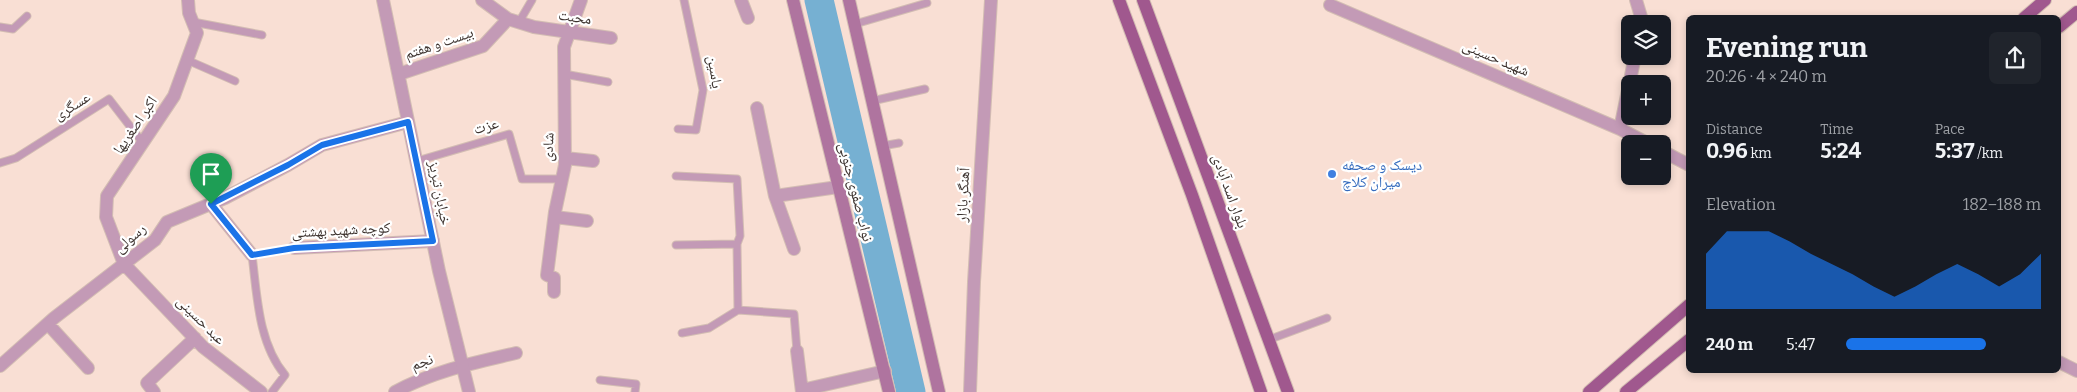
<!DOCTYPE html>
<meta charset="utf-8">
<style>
body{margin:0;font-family:Bitter,"Noto Naskh Arabic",serif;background:#20242c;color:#f1f3f6;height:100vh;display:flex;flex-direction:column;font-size:19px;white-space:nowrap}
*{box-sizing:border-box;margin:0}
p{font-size:16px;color:#9ea1a6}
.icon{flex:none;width:28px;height:28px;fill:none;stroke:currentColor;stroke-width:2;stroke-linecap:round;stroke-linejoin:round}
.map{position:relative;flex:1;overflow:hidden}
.panel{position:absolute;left:1686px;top:15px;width:375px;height:358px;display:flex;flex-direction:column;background:#171b24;border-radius:8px;box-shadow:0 2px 8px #0003}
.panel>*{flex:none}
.fabs{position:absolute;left:1621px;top:15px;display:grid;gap:10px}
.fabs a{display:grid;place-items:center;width:50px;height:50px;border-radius:8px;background:#171b24;box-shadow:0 2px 8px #0003;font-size:25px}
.pin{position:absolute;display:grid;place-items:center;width:42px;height:42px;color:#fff;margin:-51px -21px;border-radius:50% 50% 50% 0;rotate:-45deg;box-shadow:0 0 5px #0007}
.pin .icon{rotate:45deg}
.round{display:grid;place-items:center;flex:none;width:52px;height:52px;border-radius:8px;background:#20242c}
.overview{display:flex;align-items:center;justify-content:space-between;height:85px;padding:0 20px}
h1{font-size:28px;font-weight:700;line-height:38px}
.stats{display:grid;grid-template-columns:repeat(3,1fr);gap:8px;height:85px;padding:5px 20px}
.stats div{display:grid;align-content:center}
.stats b{font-size:21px;font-weight:700}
.stats small{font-size:14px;font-weight:400}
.stats p{font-size:14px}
.chart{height:140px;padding:10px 20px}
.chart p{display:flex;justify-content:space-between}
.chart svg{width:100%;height:90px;margin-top:5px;fill:#1a73e8;opacity:.7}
ul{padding:0 20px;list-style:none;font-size:16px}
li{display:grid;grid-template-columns:80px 60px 1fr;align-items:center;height:38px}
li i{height:12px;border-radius:6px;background:#1a73e8}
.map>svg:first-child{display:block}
</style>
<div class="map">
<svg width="2077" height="392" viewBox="0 0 2077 392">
<rect width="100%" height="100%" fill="#f9dfd4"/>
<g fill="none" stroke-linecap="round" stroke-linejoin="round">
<path stroke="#76b0d2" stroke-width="29" d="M819,0L911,392"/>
<defs>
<path id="service" d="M193,22L262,35
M519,22L532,0
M855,24L927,3
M0,27L13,29L27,16
M187,60L235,81
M564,74L608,82
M872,101L925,89
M678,129L696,130L703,90L684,0
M882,146L899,143
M417,161L509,134L522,179H562
M0,163L16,158L109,99L143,143
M676,176L737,179L740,236L737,244
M676,245L737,244L738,310L794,314L797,351
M252,255C257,294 258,343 285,375L272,392
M682,333L709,328L738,310
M1268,340L1327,318
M600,380L636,384L635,392"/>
<path id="minor" d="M188,0L189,13L197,33L174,96L107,196L106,217L124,264L203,347L261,392
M482,0L508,19L534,27L611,38
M741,0L748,18
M1636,0L1642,20L1641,24
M1330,5L1620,129L1649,144
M399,74L483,46L508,19
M757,108L775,196L838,187
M1620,129L1635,56
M1662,151L1689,165
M565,158L593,161
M775,196L794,249
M211,204L252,255
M555,217L587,221
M294,248L433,241
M554,292V278L547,275L555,212L565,165L564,47L581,0
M48,324L88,368
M797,351L802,392
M2059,362L2077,371
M0,366L54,318L155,240L167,222L225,198L288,165L322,145L408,122
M802,390L885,371
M154,392L147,383L195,338
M395,392C433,371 474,363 516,353
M970,392L974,282L991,0"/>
<path id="tertiary" d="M383,0L439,271L469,392"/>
<path id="secondary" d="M793,0L889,392
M849,0L939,392"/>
<path id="primary" d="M1119,0L1192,195L1261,392
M1143,0L1288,392
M2024,18L2045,0
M2059,27L2077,12
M1589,392L1689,305
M1626,392L1689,340"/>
</defs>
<use href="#service" stroke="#d3bdb3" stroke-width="9"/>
<use href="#minor" stroke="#d3bdb3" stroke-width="14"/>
<use href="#tertiary" stroke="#d3bdb3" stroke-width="14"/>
<use href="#secondary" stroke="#d3bdb3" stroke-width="14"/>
<use href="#primary" stroke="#d3bdb3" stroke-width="14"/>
<path stroke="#a39088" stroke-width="3" stroke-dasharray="1 4" stroke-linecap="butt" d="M265,252L281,249"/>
<use href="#service" stroke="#c39ab6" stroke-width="7"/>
<use href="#minor" stroke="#c39ab6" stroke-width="12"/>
<use href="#tertiary" stroke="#c39ab6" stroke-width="12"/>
<use href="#secondary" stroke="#af749f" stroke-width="12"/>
<use href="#primary" stroke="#a0588e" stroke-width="12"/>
</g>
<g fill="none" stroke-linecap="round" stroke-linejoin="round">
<defs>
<path id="route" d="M408,122L433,241L294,248L252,255L211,204L288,165L322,145Z"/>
</defs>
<use href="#route" stroke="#fff" stroke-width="10"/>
<use href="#route" stroke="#1a73e8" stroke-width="6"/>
</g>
<circle fill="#3f7fe0" stroke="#fff" stroke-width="2" cx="1332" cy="174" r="5"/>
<g text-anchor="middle" stroke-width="4.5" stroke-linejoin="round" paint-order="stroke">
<g font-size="15" fill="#3d332f" stroke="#fff">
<text transform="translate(575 17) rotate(8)" y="5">محبت</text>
<text transform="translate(439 43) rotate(-19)" y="5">بیست و هفتم</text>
<text transform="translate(1496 58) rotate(23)" y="5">شهید حسینی</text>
<text transform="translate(715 72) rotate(81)" y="5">یاسین</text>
<text transform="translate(72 106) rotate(-32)" y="5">عسگری</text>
<text transform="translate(135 125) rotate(-56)" y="5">اکبر اصغریها</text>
<text transform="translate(486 126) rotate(-16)" y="5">عزت</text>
<text transform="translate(548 147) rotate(-88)" y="5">شادی</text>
<text transform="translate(1230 191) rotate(70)" y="5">بلوار اسد آبادی</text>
<text transform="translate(856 192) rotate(76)" y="5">نواب صفوی جنوبی</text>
<text transform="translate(440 193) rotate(79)" y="5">خیابان تبریز</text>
<text transform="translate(963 195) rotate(-87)" y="5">آهنگر بازار</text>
<text transform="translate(341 230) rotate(-3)" y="5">کوچه شهید بهشتی</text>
<text transform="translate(130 238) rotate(-41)" y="5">رسولی</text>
<text transform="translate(201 320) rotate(45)" y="5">عبد حسینی</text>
<text transform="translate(422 362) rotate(-20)" y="5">نجم</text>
</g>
<g font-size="15" fill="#366cbe" stroke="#fff" text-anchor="start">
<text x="1342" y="170">دیسک و صحفه<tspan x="1342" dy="17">میران کلاچ</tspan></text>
</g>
</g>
</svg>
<div class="fabs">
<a><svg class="icon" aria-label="layers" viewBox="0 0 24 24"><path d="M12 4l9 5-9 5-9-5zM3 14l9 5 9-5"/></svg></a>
<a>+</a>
<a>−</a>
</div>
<div class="pin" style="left:211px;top:204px;background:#1e9e55"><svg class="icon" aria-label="arrive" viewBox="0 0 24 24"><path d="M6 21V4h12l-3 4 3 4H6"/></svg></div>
<section class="panel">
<div class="overview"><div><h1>Evening run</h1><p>20:26 · 4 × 240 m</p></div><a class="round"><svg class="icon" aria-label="share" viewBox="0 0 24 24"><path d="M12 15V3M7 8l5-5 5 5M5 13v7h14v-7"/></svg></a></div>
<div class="stats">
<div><p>Distance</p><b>0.96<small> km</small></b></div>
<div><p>Time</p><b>5:24</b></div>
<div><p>Pace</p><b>5:37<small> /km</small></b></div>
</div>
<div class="chart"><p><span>Elevation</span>182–188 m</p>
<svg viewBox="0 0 160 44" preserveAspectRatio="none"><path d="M0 44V17L10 6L20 6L30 6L40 11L50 17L60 22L70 27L80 33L90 38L100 33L110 27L120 22L130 27L140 33L150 27L160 17V44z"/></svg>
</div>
<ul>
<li><b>240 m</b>5:47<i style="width:72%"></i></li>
</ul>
</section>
</div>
